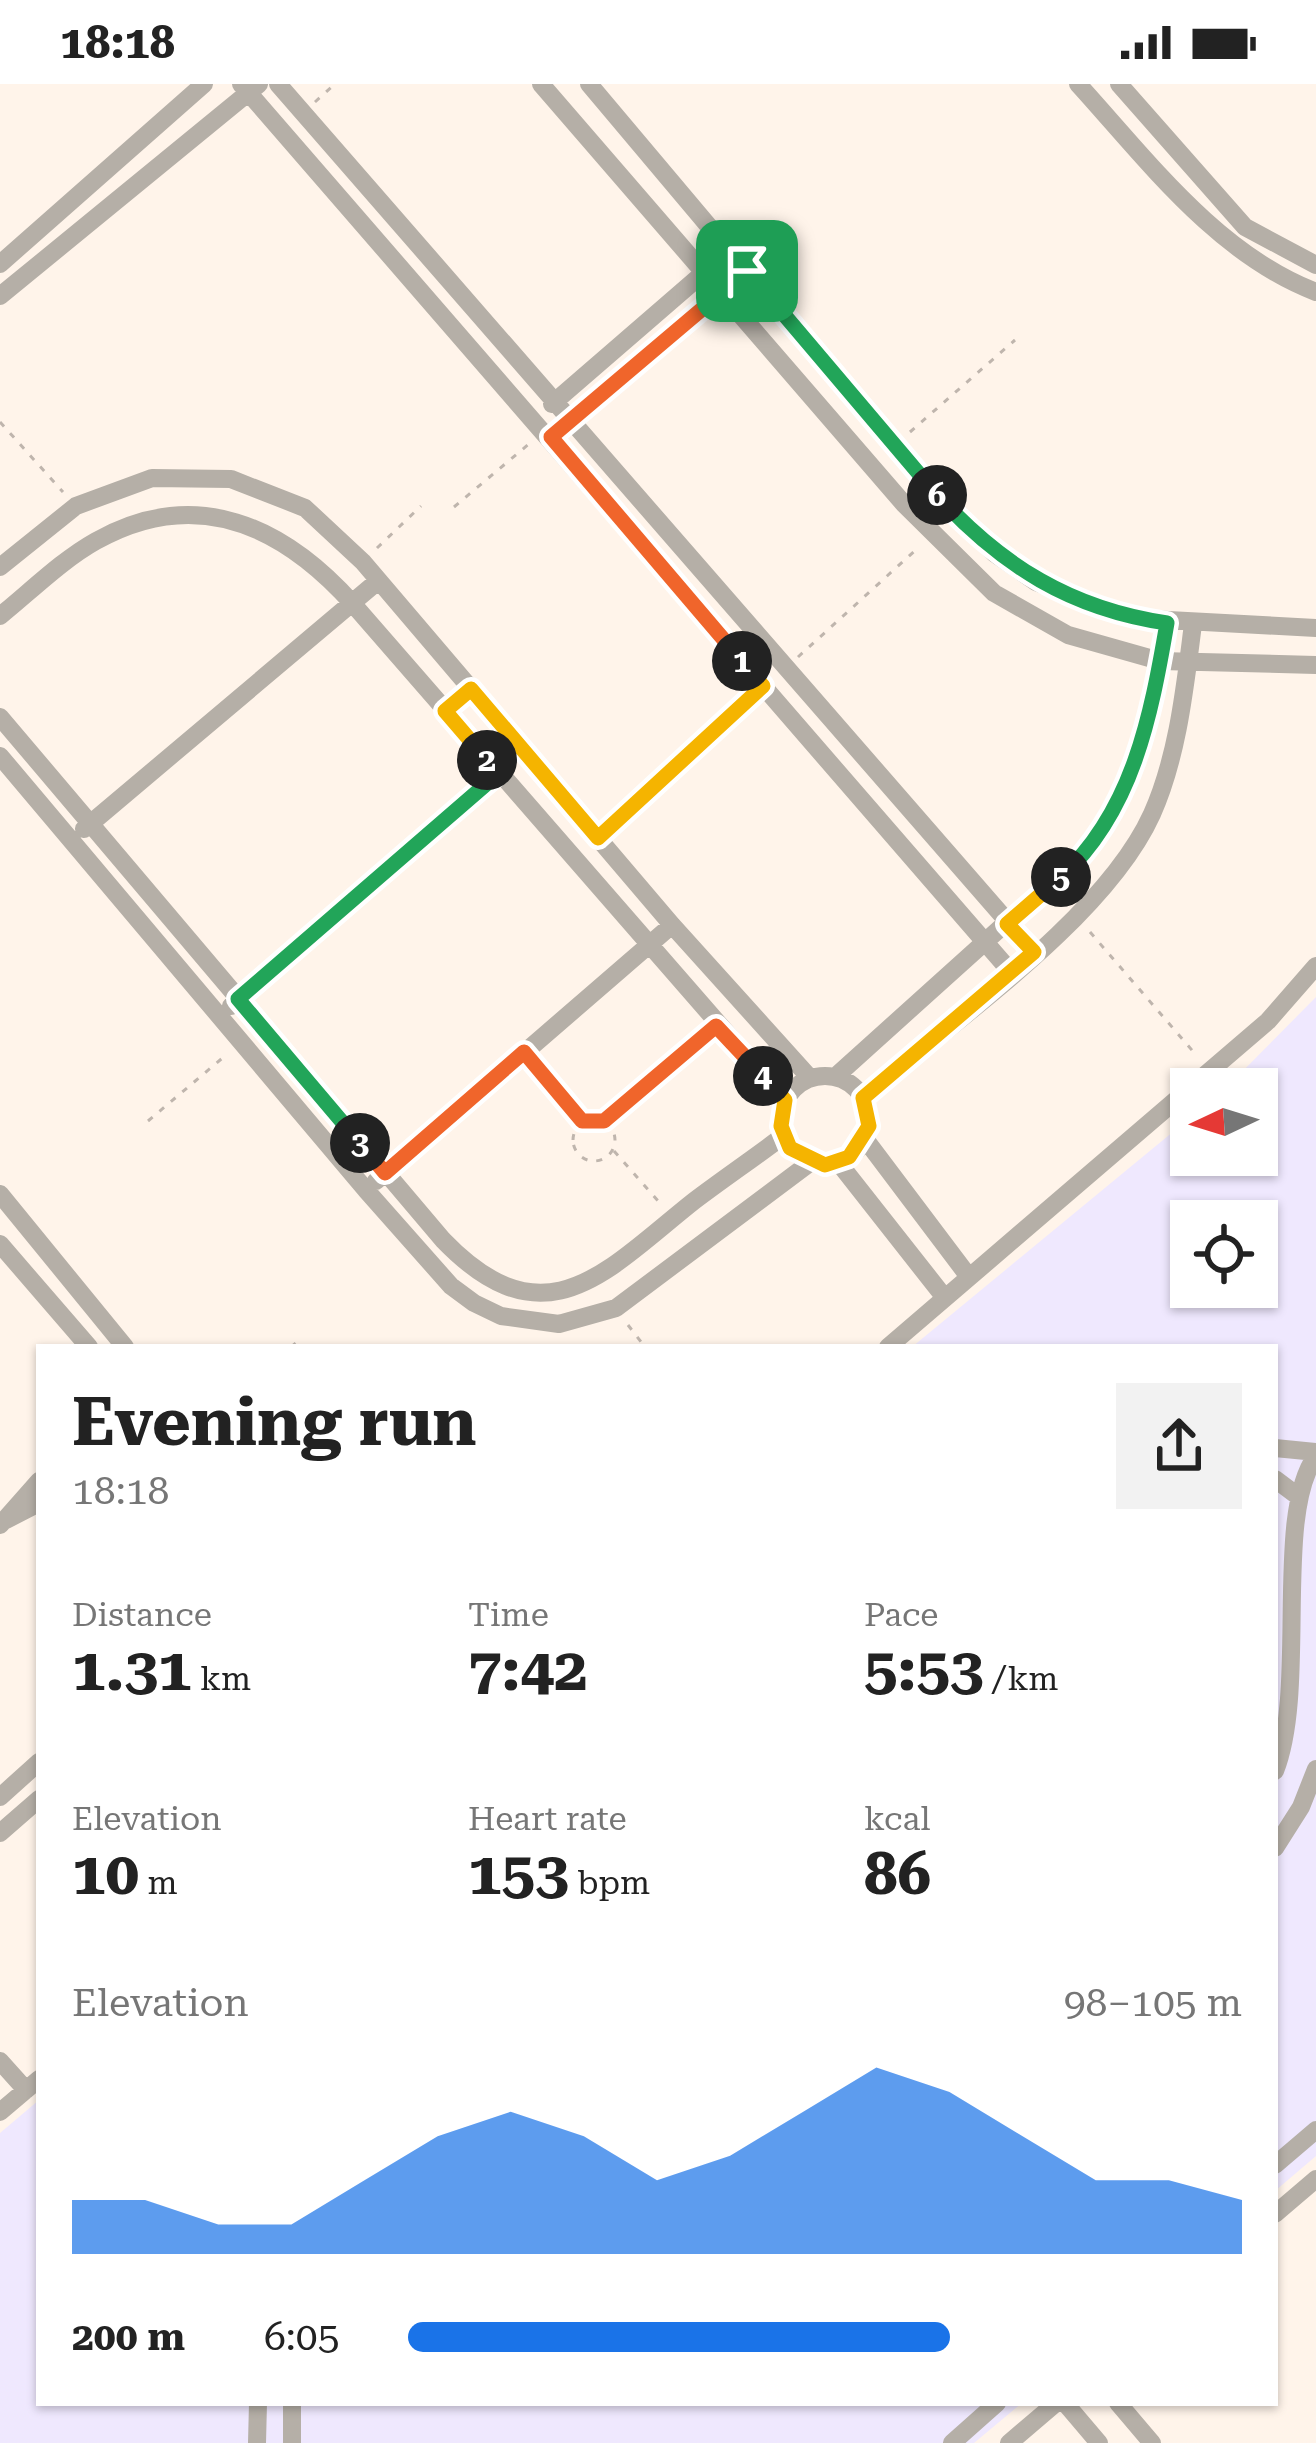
<!DOCTYPE html>
<meta charset="utf-8">
<style>
body{margin:0;font-family:"Roboto Serif",serif;background:#f2f2f2;color:#222;height:100vh;display:flex;flex-direction:column;font-size:45px;white-space:nowrap}
*{box-sizing:border-box;margin:0}
p{font-size:39px;color:#767676}
.icon{flex:none;width:66px;height:66px;fill:none;stroke:currentColor;stroke-width:2;stroke-linecap:round;stroke-linejoin:round}
.map{position:relative;flex:1;overflow:hidden}
.sheet{position:absolute;left:36px;top:1260px;width:1242px;height:1062px;display:flex;flex-direction:column;background:#fff;border-radius:0px;box-shadow:0 3px 9px #0004}
.sheet>*{flex:none}
.needle{width:78px;rotate:266deg}
.fabs{position:absolute;left:1170px;top:984px;display:grid;gap:24px}
.fabs a{display:grid;place-items:center;width:108px;height:108px;border-radius:0px;background:#fff;box-shadow:0 3px 9px #0004;font-size:60px}
.pin{position:absolute;display:grid;place-items:center;width:102px;height:102px;color:#fff;margin:-51px;border-radius:24px;box-shadow:0 6px 18px #0006}
.km{position:absolute;width:60px;height:60px;margin:-30px;border-radius:50%;background:#222;color:#fff;font-size:33px;line-height:60px;text-align:center}
.round{display:grid;place-items:center;flex:none;width:126px;height:126px;border-radius:0px;background:#f2f2f2}
.headline{display:flex;align-items:center;justify-content:space-between;height:204px;padding:0 36px}
h1{font-size:66px;font-weight:700;line-height:90px}
.metrics{display:grid;grid-template-columns:repeat(3,1fr);gap:18px;height:204px;padding:12px 36px}
.metrics div{display:grid;align-content:center}
.metrics b{font-size:60px;font-weight:700}
.metrics small{font-size:33px;font-weight:400}
.metrics p{font-size:33px}
.chart{height:336px;padding:24px 36px}
.chart p{display:flex;justify-content:space-between}
.chart svg{width:100%;height:216px;margin-top:12px;fill:#1a73e8;opacity:.7}
ul{padding:0 36px;list-style:none;font-size:39px}
li{display:grid;grid-template-columns:192px 144px 1fr;align-items:center;height:90px}
li i{height:30px;border-radius:15px;background:#1a73e8}
.status{display:flex;justify-content:space-between;align-items:center;height:84px;padding:0 60px;background:#fff;direction:ltr}
.status svg{height:33px;fill:currentColor}
.map>svg:first-child{display:block}
</style>
<div class="status"><b>18:18</b><svg viewBox="0 0 49 12"><path d="M0 12V9h3v3zM5 12V6h3v6zM10 12V3h3v9zM15 12V0h3v12zM26 1h20v11H26zM47 4h2v5h-2z"/></svg></div>
<div class="map">
<svg width="1316" height="2359" viewBox="0 0 1316 2359">
<rect width="100%" height="100%" fill="#fff4ea"/>
<path fill="#efe8fe" fill-rule="evenodd" d="M1316,913V2072L1275,2107V1263H912L1191,1033V1071H1257V1005H1225ZM1191,1137H1257V1203H1191Z
M39,2016V2319H1022L974,2359H0V2049Z"/>
<g fill="none" stroke-linecap="round" stroke-linejoin="round">
<path stroke="#bfb5ad" stroke-width="3" stroke-dasharray="6 9" stroke-linecap="butt" d="M315,18L335,0
M0,338L63,408
M910,348L1015,256
M454,423L530,359
M377,464L421,422
M798,573L920,462
M612,741L751,613
M1090,848L1197,972
M537,984L581,1036
M573 1056a21 21 0 1 1 42 0a21 21 0 1 1-42 0Z
M148,1037L226,971
M604,1037L704,953
M614,1067L659,1118
M628,1241L645,1263
M291,1263L296,1259"/>
<path stroke="#b5afa7" stroke-width="18" d="M241,0L1011,888
M278,0L1034,868
M541,0L904,420L994,509L1068,551L1160,577L1316,581
M589,0L925,399L994,469L1036,498L1131,534L1316,544
M1078,0C1148,77 1217,170 1316,208
M1119,0L1245,143L1316,181
M0,180L204,0
M0,212L259,0
M552,320L730,166
M564,343L747,187
M0,483L76,422L152,394L231,395L305,424L363,478L672,841L810,994
M0,532C31,507 62,476 96,457C196,401 283,442 353,520L785,1016
M0,633L443,1156C546,1263 608,1185 694,1117C723,1095 754,1074 783,1052
M0,672L366,1106L451,1202L474,1219L501,1232L559,1240L616,1224L811,1078
M84,745L378,497
M231,922L499,689
M781 1036a44 44 0 1 1 88 0a44 44 0 1 1-88 0Z
M835,993L1089,764L1138,675L1167,539
M863,1014C952,938 1105,834 1152,730C1178,672 1185,602 1193,540
M865,1055L969,1193
M838,1078L945,1214
M376,1097L672,841
M0,1110L125,1263
M0,1160L89,1263
M888,1263L1268,937L1316,882
M1275,1364L1316,1368
M1275,1395L1299,1413
M6,1436L39,1419
M0,1441L39,1397
M1275,1687C1308,1604 1273,1431 1316,1372
M0,1713L39,1678
M0,1749L39,1715
M1275,1764L1301,1723L1316,1685
M0,1977L26,2006
M0,2028L39,1995
M1275,2081L1316,2046
M1275,2130L1316,2095
M292,2319V2359
M1065,2319L1099,2359
M1118,2319L1152,2359
M257,2359L258,2319
M952,2359L997,2319
M1009,2359L1056,2319"/>
</g>
<g fill="none" stroke-linecap="round" stroke-linejoin="round">
<defs>
<path id="split-1" d="M742,577L551,353L747,187"/>
<path id="split-2" d="M487,676L445,627L471,605L598,754L763,602L742,577"/>
<path id="split-3" d="M360,1059L238,915L499,689L487,676"/>
<path id="split-4" d="M360,1059L385,1089L524,968L582,1037H604L716,942L763,992"/>
<path id="split-5" d="M763,992L785,1016L781,1042L790,1064L825,1081L849,1073L869,1042L863,1014L1034,868L1007,840L1061,793"/>
<path id="split-6" d="M937,411C1002,482 1071,525 1167,539C1151,632 1133,727 1061,793"/>
<path id="split-7" d="M747,187L937,411"/>
</defs>
<use href="#split-1" stroke="#fff" stroke-width="24"/>
<use href="#split-2" stroke="#fff" stroke-width="24"/>
<use href="#split-3" stroke="#fff" stroke-width="24"/>
<use href="#split-4" stroke="#fff" stroke-width="24"/>
<use href="#split-5" stroke="#fff" stroke-width="24"/>
<use href="#split-6" stroke="#fff" stroke-width="24"/>
<use href="#split-7" stroke="#fff" stroke-width="24"/>
<use href="#split-1" stroke="#f0652b" stroke-width="15"/>
<use href="#split-2" stroke="#f5b400" stroke-width="15"/>
<use href="#split-3" stroke="#22a559" stroke-width="15"/>
<use href="#split-4" stroke="#f0652b" stroke-width="15"/>
<use href="#split-5" stroke="#f5b400" stroke-width="15"/>
<use href="#split-6" stroke="#22a559" stroke-width="15"/>
<use href="#split-7" stroke="#22a559" stroke-width="15"/>
</g>
</svg>
<div class="fabs">
<a><svg class="needle" viewBox="-14 -14 28 28"><path d="M0-13l5 13h-10z" fill="#e53935"/><path d="M0 13l5-13h-10z" fill="#767676"/></svg></a>
<a><svg class="icon" aria-label="locate" viewBox="0 0 24 24"><circle cx="12" cy="12" r="6"/><path d="M12 2v4M12 18v4M2 12h4M18 12h4"/></svg></a>
</div>
<div class="pin" style="left:747px;top:187px;background:#1e9e55"><svg class="icon" aria-label="arrive" viewBox="0 0 24 24"><path d="M6 21V4h12l-3 4 3 4H6"/></svg></div>
<b class="km" style="left:742px;top:577px">1</b>
<b class="km" style="left:487px;top:676px">2</b>
<b class="km" style="left:360px;top:1059px">3</b>
<b class="km" style="left:763px;top:992px">4</b>
<b class="km" style="left:1061px;top:793px">5</b>
<b class="km" style="left:937px;top:411px">6</b>
<section class="sheet">
<div class="headline"><div><h1>Evening run</h1><p>18:18</p></div><a class="round"><svg class="icon" aria-label="share" viewBox="0 0 24 24"><path d="M12 15V3M7 8l5-5 5 5M5 13v7h14v-7"/></svg></a></div>
<div class="metrics">
<div><p>Distance</p><b>1.31<small> km</small></b></div>
<div><p>Time</p><b>7:42</b></div>
<div><p>Pace</p><b>5:53<small> /km</small></b></div>
</div>
<div class="metrics">
<div><p>Elevation</p><b>10<small> m</small></b></div>
<div><p>Heart rate</p><b>153<small> bpm</small></b></div>
<div><p>kcal</p><b>86</b></div>
</div>
<div class="chart"><p><span>Elevation</span>98–105 m</p>
<svg viewBox="0 0 160 44" preserveAspectRatio="none"><path d="M0 44V33L10 33L20 38L30 38L40 29L50 20L60 15L70 20L80 29L90 24L100 15L110 6L120 11L130 20L140 29L150 29L160 33V44z"/></svg>
</div>
<ul>
<li><b>200 m</b>6:05<i style="width:65%"></i></li>
</ul>
</section>
</div>
